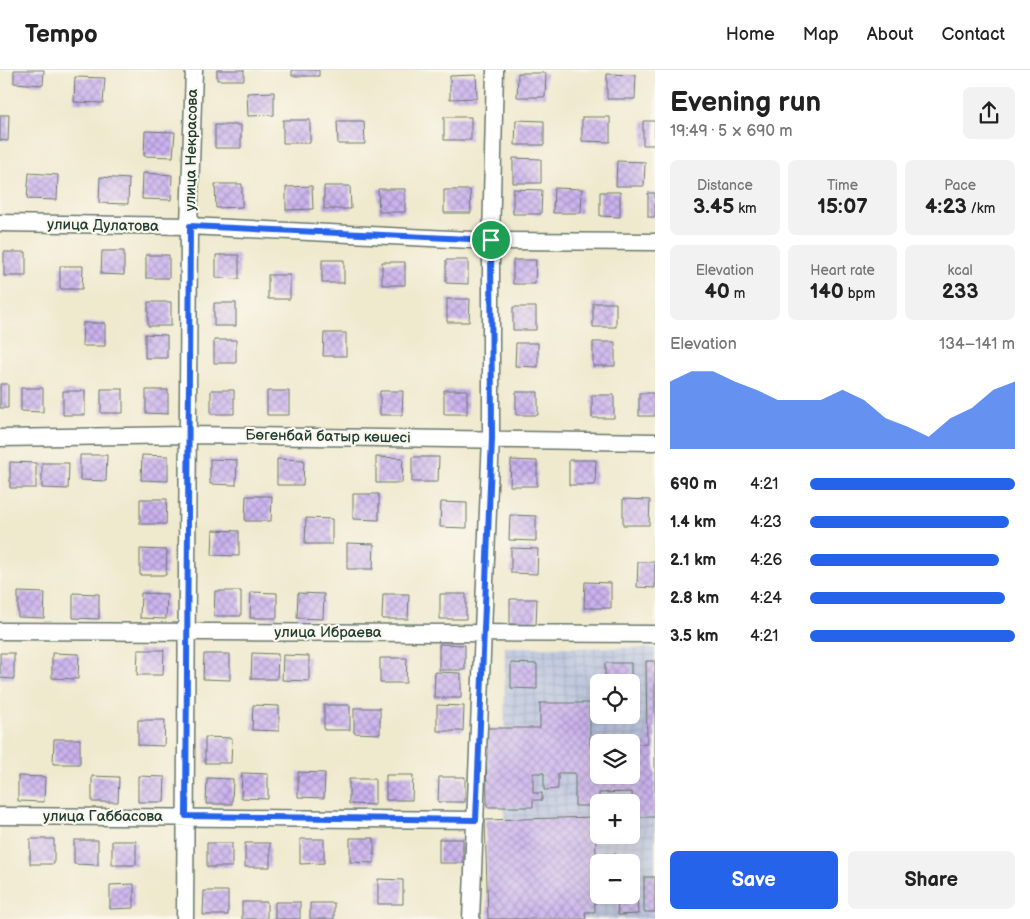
<!DOCTYPE html>
<meta charset="utf-8">
<style>
body{margin:0;font-family:"Balsamiq Sans",sans-serif;background:#f2f2f2;color:#222;height:100vh;display:flex;flex-direction:column;font-size:19px;white-space:nowrap}
*{box-sizing:border-box;margin:0}
p{font-size:16px;color:#767676}
.icon{flex:none;width:28px;height:28px;fill:none;stroke:currentColor;stroke-width:2;stroke-linecap:round;stroke-linejoin:round}
.map{position:relative;flex:1;overflow:hidden}
.panel{display:flex;flex-direction:column;background:#fff;width:375px}
.panel>*{flex:none}
.fabs{position:absolute;left:590px;top:604px;display:grid;gap:10px}
.fabs a{display:grid;place-items:center;width:50px;height:50px;border-radius:8px;background:#fff;box-shadow:0 5px 20px #0002;font-size:25px}
.pin{position:absolute;display:grid;place-items:center;width:42px;height:42px;color:#fff;margin:-21px;border:2px solid #fff;border-radius:50%;box-shadow:0 1px 5px #0007}
.round{display:grid;place-items:center;flex:none;width:52px;height:52px;border-radius:8px;background:#f2f2f2}
.summary{display:flex;align-items:center;justify-content:space-between;height:85px;padding:0 15px}
h1{font-size:28px;font-weight:600;line-height:38px}
.figures{display:grid;grid-template-columns:repeat(3,1fr);gap:8px;height:85px;padding:5px 15px}
.figures div{display:grid;align-content:center;border-radius:8px;background:#f2f2f2;text-align:center}
.figures b{font-size:21px;font-weight:600}
.figures small{font-size:14px;font-weight:400}
.figures p{font-size:14px}
.chart{height:140px;padding:10px 15px}
.chart p{display:flex;justify-content:space-between}
.chart svg{width:100%;height:90px;margin-top:5px;fill:#2563eb;opacity:.7}
.cta{display:flex;gap:10px;margin-top:auto;padding:10px 15px}
.cta a{flex:1;height:58px;border-radius:8px;background:#2563eb;color:#fff;font-size:20px;font-weight:600;line-height:58px;text-align:center}
.cta a+a{background:#f2f2f2;color:#222}
ul{padding:0 15px;list-style:none;font-size:16px}
li{display:grid;grid-template-columns:80px 60px 1fr;align-items:center;height:38px}
li i{height:12px;border-radius:6px;background:#2563eb}
header{display:flex;align-items:center;gap:30px;box-sizing:border-box;height:70px;padding:0 25px;background:#fff;border-bottom:1px solid #e0e0e0}
header strong{font-size:24px}
nav{display:flex;gap:28px;margin-inline-start:auto;font-size:18px}
main{display:flex;flex:1;min-height:0}
.map>svg:first-child{display:block}
</style>
<header>
<strong>Tempo</strong>
<nav><a>Home</a><a>Map</a><a>About</a><a>Contact</a></nav>
</header>
<main>
<div class="map">
<svg width="655" height="849" viewBox="0 0 655 849">
<defs>
<pattern id="industrial-grid" width="8" height="8" patternUnits="userSpaceOnUse" patternTransform="scale(1.25)"><rect width="8" height="8" fill="#bac4de"/><path d="M0 4h8M4 0v8" fill="none" stroke="#9fa9bf"/></pattern>
<pattern id="building-cross-hatch" width="8" height="8" patternUnits="userSpaceOnUse" patternTransform="scale(1.25)"><rect width="8" height="8" fill="#cbb2ee"/><path d="M0 0l8 8M0 8l8-8" fill="none" stroke="#a492c2"/></pattern>
</defs>
<rect width="100%" height="100%" fill="#fbf7ec"/>
<filter id="ink" filterUnits="userSpaceOnUse"><feTurbulence type="fractalNoise" baseFrequency=".02" numOctaves="2"/><feDisplacementMap in="SourceGraphic" scale="10" xChannelSelector="R" yChannelSelector="G"/><feConvolveMatrix kernelMatrix="1 2 1 2 8 2 1 2 1" color-interpolation-filters="sRGB"/></filter>
<filter id="wash" filterUnits="userSpaceOnUse"><feTurbulence type="fractalNoise" baseFrequency=".0096" numOctaves="4" result="noise"/><feDisplacementMap in="SourceGraphic" scale="20" xChannelSelector="R" yChannelSelector="G"/><feGaussianBlur stdDeviation="1.12" result="paint"/><feColorMatrix in="noise" values="0 0 0 0 0 0 0 0 0 0 0 0 0 0 0 0 0 1.4 0 .05"/><feComposite in="paint" operator="in"/></filter>
<g filter="url(#wash)">
<rect width="100%" height="100%" fill="#efe9ce"/>
<path fill="url(#industrial-grid)" fill-rule="evenodd" d="M505,577L655,578V849H504ZM599,612H631V645H599ZM599,672H631V705H599ZM599,732H631V765H599ZM599,792H631V825H599Z"/>
<g id="blocks">
<path fill="url(#building-cross-hatch)" d="M14,0H44L43,15L14,13Z
M217,0H244V10H217Z
M292,0H319V6H292Z
M518,3H546L545,27H517Z
M607,4L636,5L635,29H607Z
M476,5L477,28L450,29V6Z
M75,7L105,8L103,33L74,32Z
M274,22V45L248,46L247,23Z
M0,45H9L8,71L0,70Z
M444,47H471V70H444Z
M582,47H610V72L582,71Z
M283,50H310V73H283Z
M516,50L544,51V75H515Z
M337,51H364L365,74H338Z
M643,51H655V75H643Z
M215,55H241V78H215Z
M145,61L175,62L173,87L144,86Z
M513,88L541,89V113H513Z
M617,91L645,92L644,116H616Z
M29,103L58,105L57,130L27,129Z
M143,103L172,105L171,130L142,129Z
M100,107L129,109L128,134L99,133Z
M215,114H242V137L216,138Z
M312,116L313,139L286,140V117Z
M324,116H350L351,139H324Z
M554,118L582,119L581,143H553Z
M378,119H405V142H379Z
M513,119L542,120L541,144H513Z
M444,120H470L471,143H444Z
M600,122H620V147L600,146Z
M648,123H655V147H648Z
M102,181H124V205L101,204Z
M4,182H26V206H4Z
M146,185H169V208H146Z
M216,185H239V209L216,208Z
M322,190H344V213H322Z
M446,190H468V214L446,213Z
M513,190H536L535,214H513Z
M382,192H405V215H382Z
M60,196H83L82,219H60Z
M268,205H290V229H268Z
M447,229H470L469,252H447Z
M148,232H171V256H148Z
M214,233H236V256H214Z
M593,233H616V257H593Z
M513,237H536V260H513Z
M83,253H105V276H82Z
M324,263H346V286H323Z
M145,264L167,265V288H145Z
M214,270H236V293H214Z
M593,272H615V296H593Z
M516,273H538V297L515,296Z
M0,314H8V338H0Z
M21,318H43V342L21,341Z
M101,319H123V343H101Z
M146,320H168V344L146,343Z
M211,320H234V344H211Z
M444,320H467V344H444Z
M63,321H85V345H63Z
M267,321H289V345H267Z
M380,321H403L402,345H380Z
M516,322H538V345H516Z
M639,323H655V346H639Z
M592,325H614V348H592Z
M80,385H107L106,411L80,410Z
M142,385L168,386V411L141,410Z
M376,387L403,388L402,413H376Z
M412,387H439L438,412H412Z
M210,389L237,390L236,415L210,414Z
M277,389L304,390L303,415H277Z
M511,390L537,391V416H510Z
M569,390H596L595,415H569Z
M10,392L36,393V418H10Z
M42,393H69L68,419L42,418Z
M353,424H379V450L353,449Z
M246,426H272L271,451H245Z
M140,429H167L166,454H140Z
M623,429L650,430L649,455H623Z
M441,432L467,433V458L440,457Z
M510,445L536,446V471L509,470Z
M306,448L332,449V474H305Z
M213,460L239,461V486L212,485Z
M347,473L374,474L373,499H347Z
M511,478L538,479L537,504L511,503Z
M140,479L167,480L166,505H140Z
M638,492H655V518L637,517Z
M585,512L611,513V538H584Z
M215,521H241V546H214Z
M18,522L45,523L44,548L18,547Z
M251,522L277,523V548H250Z
M73,523L99,524V549L73,548Z
M141,523L167,524L166,549L140,548Z
M298,523L324,524L323,549L297,548Z
M383,524H409L408,549H382Z
M440,524H466V549H440Z
M510,529H537L536,555L510,554Z
M439,574L465,575V600H439Z
M138,580H164L163,605H137Z
M0,583H14V609L0,608Z
M52,583L79,584L78,609L52,608Z
M252,583L278,584L277,609H251Z
M204,584H230V610L203,609Z
M283,585L309,586V611L282,610Z
M380,588H407L406,613H380Z
M646,591H655V747H633L632,722L599,723V736H575V703H558V719L544,720V703H533V723H542V730H533V737H487L486,658H540V633H590V674H599V705H631V674H647Z
M511,593L537,594V619L511,618Z
M605,593H631V612H605Z
M435,602L461,603V628H434Z
M253,635L279,636V661L252,660Z
M324,635H350V660H324Z
M437,635L464,636L463,661H437Z
M354,638H380V664L354,663Z
M138,650H165L164,676L138,675Z
M205,667L232,668L231,693H205Z
M54,669H80V694H53Z
M298,702L325,703L324,728L298,727Z
M242,703L268,704V729L241,728Z
M386,705H413L412,730H386Z
M18,706L45,707L44,732L18,731Z
M92,706L119,707L118,732H92Z
M138,706L165,707L164,732H138Z
M439,707H465V732H438Z
M207,708L233,709L232,734H206Z
M349,709H375V735L349,734Z
M595,747L596,784H616V792H599V804H594L595,842H585L586,849H488L485,750Z
M350,768H374V793L350,792Z
M30,769H54V794H30Z
M300,769H324V793L300,794Z
M439,769H463V793H439Z
M74,770H98V795L74,794Z
M112,771H136V795H112Z
M207,773H232V797H207Z
M245,773H270V797H245Z
M644,807H655V842H644Z
M378,809L403,810V834H378Z
M134,814V838L110,839V815Z
M204,821H228V845H203Z
M631,822H637L638,844L618,845L617,825H631Z
M242,832H267V849H242Z
M275,832H300V849H275Z
M310,833H334V849H310Z"/>
</g>
</g>
<g filter="url(#ink)">
<use href="#blocks" fill-opacity="0" stroke="#68796a" stroke-width="1"/>
<g fill="none" stroke-linecap="round" stroke-linejoin="round">
<defs>
<path id="street" d="M0,153L189,156L491,171L655,172
M0,368L188,365L655,372
M0,561L655,564
M0,746L476,750
M185,849L189,156L194,0
M471,849L491,368V171L495,0"/>
</defs>
<use href="#street" stroke="#68796a" stroke-width="19"/>
<use href="#street" stroke="#fff" stroke-width="16"/>
</g>
</g>
<g fill="none" stroke-linecap="round" stroke-linejoin="round" filter="url(#ink)">
<defs>
<path id="route" d="M190,156L491,170L492,368L476,750L186,746Z"/>
</defs>
<use href="#route" stroke="#fff" stroke-width="10"/>
<use href="#route" stroke="#2563eb" stroke-width="6"/>
</g>
<g text-anchor="middle" stroke-width="4.5" stroke-linejoin="round" paint-order="stroke">
<g font-size="15" fill="#1f3d34" stroke="#fbf7ec">
<text transform="translate(191 80) rotate(-89)" y="5">улица Некрасова</text>
<text transform="translate(103 155) rotate(1)" y="5">улица Дулатова</text>
<text transform="translate(328 366) rotate(1)" y="5">Бөгенбай батыр көшесі</text>
<text x="328" y="567">улица Ибраева</text>
<text x="103" y="751">улица Габбасова</text>
</g>
</g>
</svg>
<div class="fabs">
<a><svg class="icon" aria-label="locate" viewBox="0 0 24 24"><circle cx="12" cy="12" r="6"/><path d="M12 2v4M12 18v4M2 12h4M18 12h4"/></svg></a>
<a><svg class="icon" aria-label="layers" viewBox="0 0 24 24"><path d="M12 4l9 5-9 5-9-5zM3 14l9 5 9-5"/></svg></a>
<a>+</a>
<a>−</a>
</div>
<div class="pin" style="left:491px;top:170px;background:#1e9e55"><svg class="icon" aria-label="arrive" viewBox="0 0 24 24"><path d="M6 21V4h12l-3 4 3 4H6"/></svg></div>
</div>
<section class="panel">
<div class="summary"><div><h1>Evening run</h1><p>19:49 · 5 × 690 m</p></div><a class="round"><svg class="icon" aria-label="share" viewBox="0 0 24 24"><path d="M12 15V3M7 8l5-5 5 5M5 13v7h14v-7"/></svg></a></div>
<div class="figures">
<div><p>Distance</p><b>3.45<small> km</small></b></div>
<div><p>Time</p><b>15:07</b></div>
<div><p>Pace</p><b>4:23<small> /km</small></b></div>
</div>
<div class="figures">
<div><p>Elevation</p><b>40<small> m</small></b></div>
<div><p>Heart rate</p><b>140<small> bpm</small></b></div>
<div><p>kcal</p><b>233</b></div>
</div>
<div class="chart"><p><span>Elevation</span>134–141 m</p>
<svg viewBox="0 0 160 44" preserveAspectRatio="none"><path d="M0 44V11L10 6L20 6L30 11L40 15L50 20L60 20L70 20L80 15L90 20L100 29L110 33L120 38L130 29L140 24L150 15L160 11V44z"/></svg>
</div>
<ul>
<li><b>690 m</b>4:21<i style="width:100%"></i></li>
<li><b>1.4 km</b>4:23<i style="width:97%"></i></li>
<li><b>2.1 km</b>4:26<i style="width:92%"></i></li>
<li><b>2.8 km</b>4:24<i style="width:95%"></i></li>
<li><b>3.5 km</b>4:21<i style="width:100%"></i></li>
</ul>
<div class="cta"><a>Save</a><a>Share</a></div>
</section>
</main>
